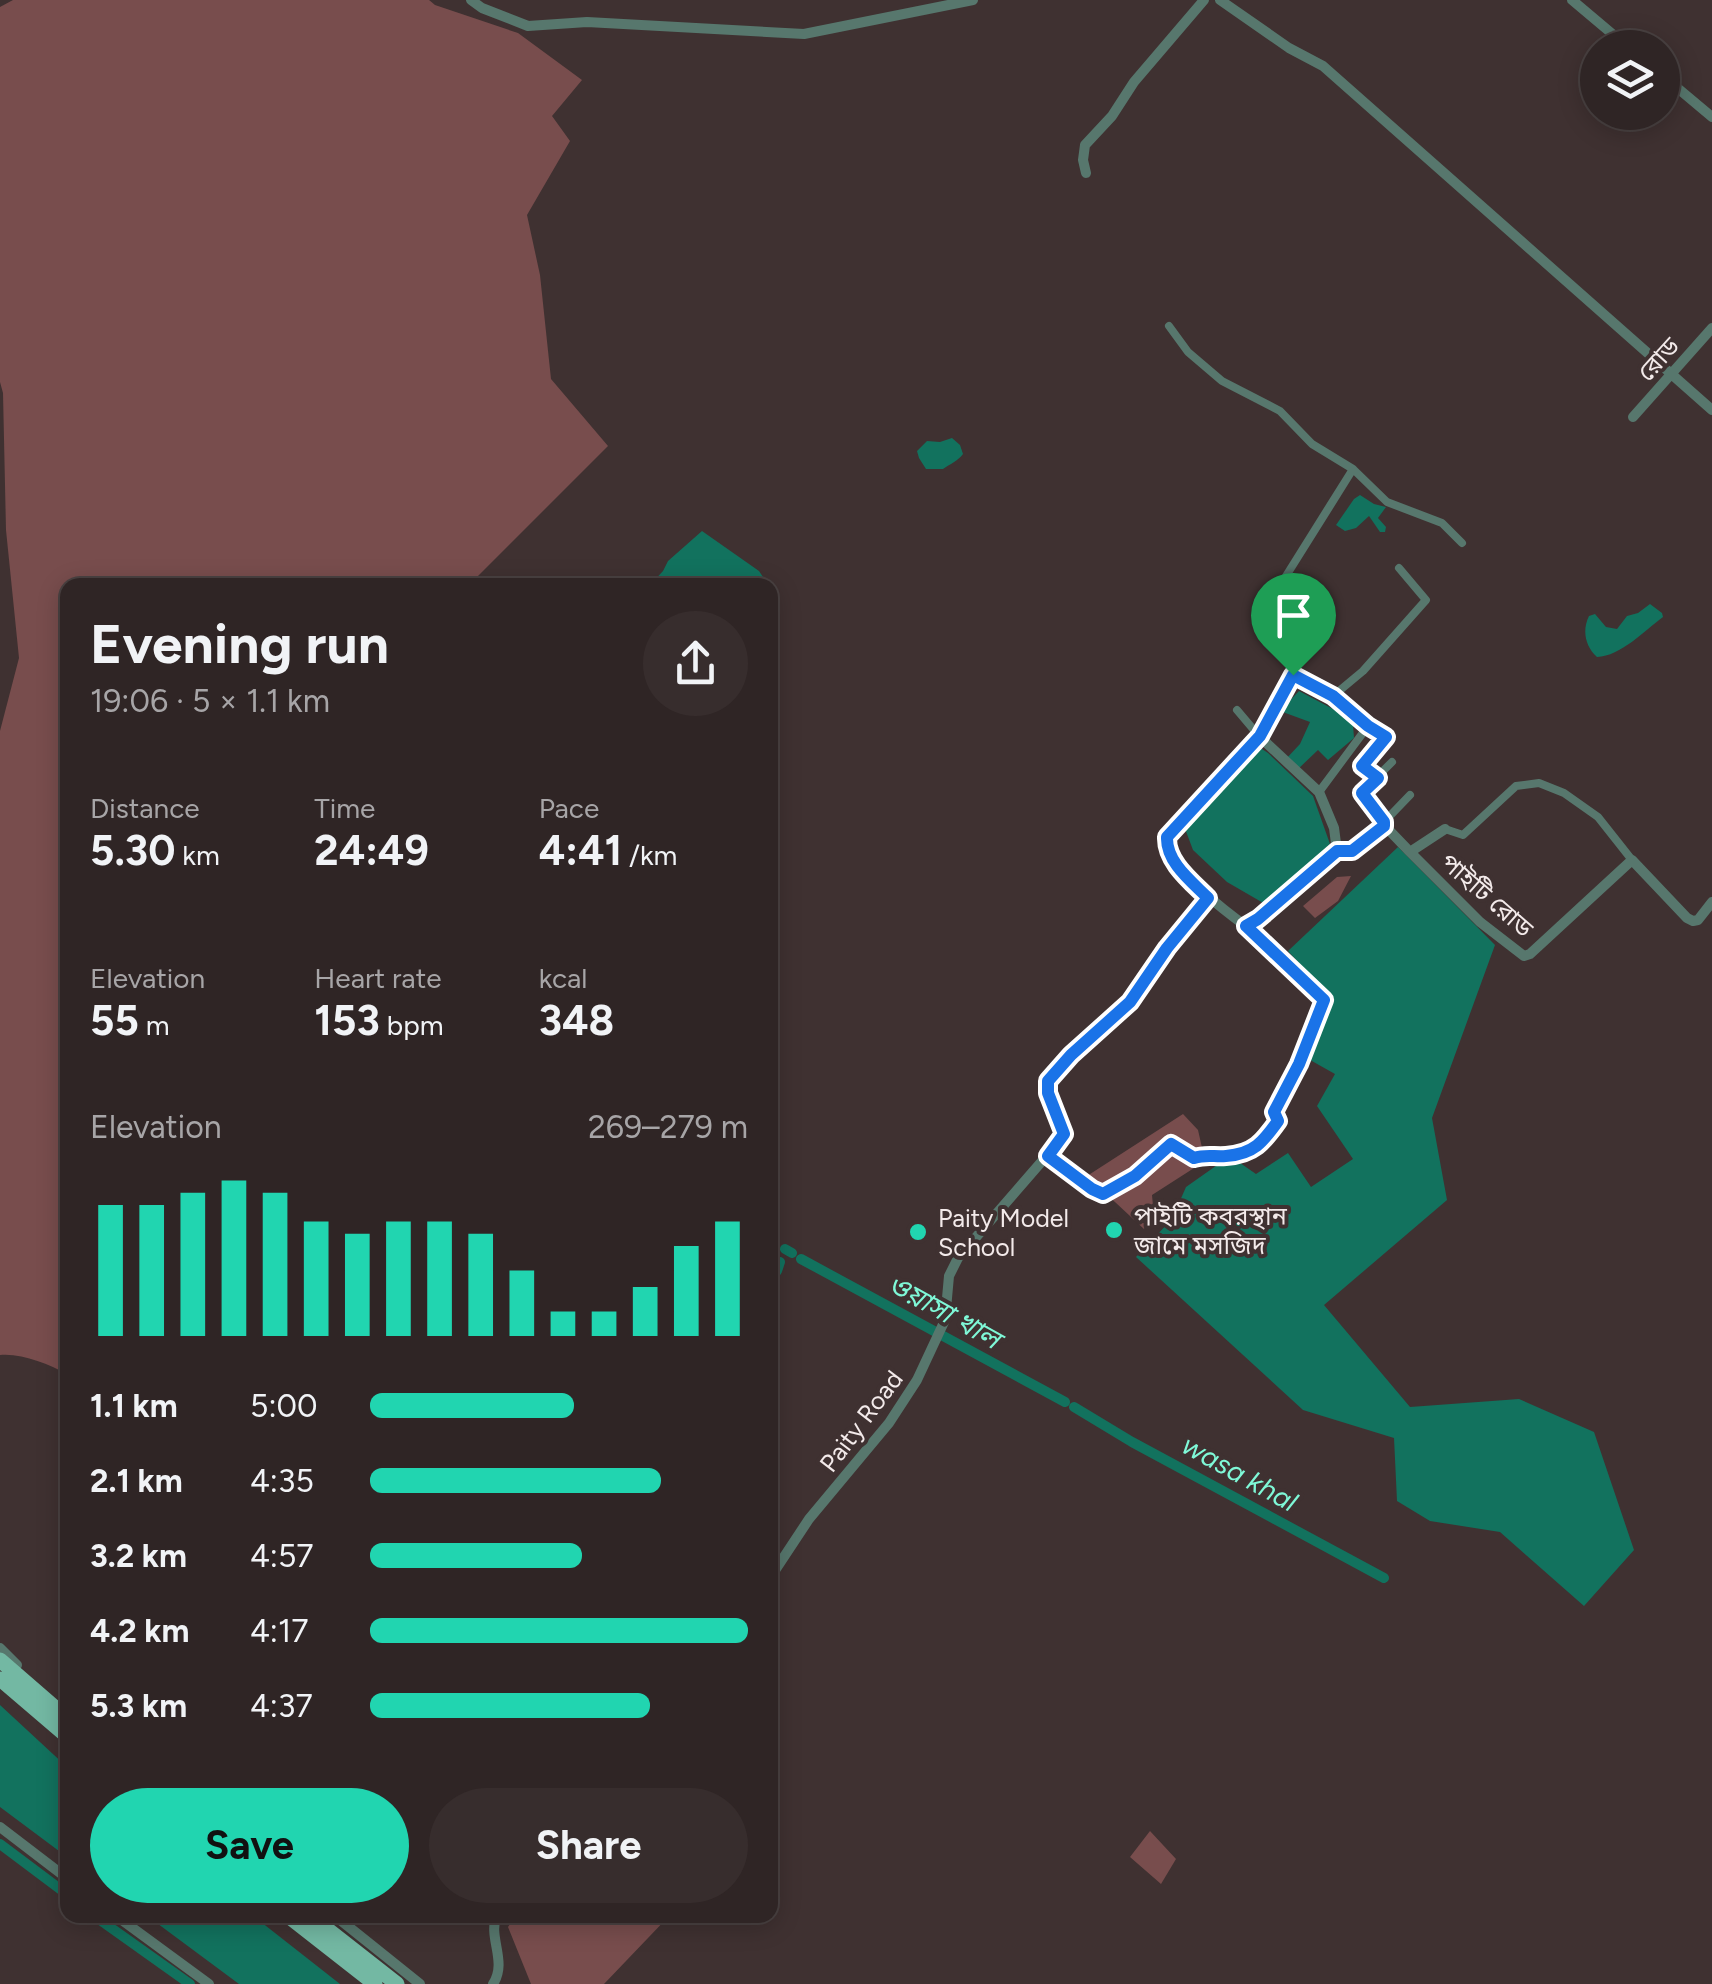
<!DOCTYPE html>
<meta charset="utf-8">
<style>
body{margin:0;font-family:Figtree,"Noto Sans Bengali",sans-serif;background:#372d2d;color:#f1f3f6;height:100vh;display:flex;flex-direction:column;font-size:38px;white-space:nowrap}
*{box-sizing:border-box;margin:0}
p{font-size:32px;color:#a7a5a7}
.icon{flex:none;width:55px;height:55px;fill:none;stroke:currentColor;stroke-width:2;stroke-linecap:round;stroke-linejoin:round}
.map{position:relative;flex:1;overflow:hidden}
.side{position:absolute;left:60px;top:578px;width:718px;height:1345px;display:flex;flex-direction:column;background:#2f2525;border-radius:20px;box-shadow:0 5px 25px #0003,0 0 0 2px #4a4242}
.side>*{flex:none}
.fabs{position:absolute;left:1580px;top:30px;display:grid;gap:20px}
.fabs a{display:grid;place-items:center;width:100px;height:100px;border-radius:50%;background:#2f2525;box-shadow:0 5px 25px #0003,0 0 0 2px #4a4242;font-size:50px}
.pin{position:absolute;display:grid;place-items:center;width:85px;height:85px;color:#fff;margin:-102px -42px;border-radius:50% 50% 50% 0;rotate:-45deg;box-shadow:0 0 10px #0007}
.pin .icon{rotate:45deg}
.round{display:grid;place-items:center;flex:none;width:105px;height:105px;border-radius:52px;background:#372d2d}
.headline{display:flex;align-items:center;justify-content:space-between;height:170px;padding:0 30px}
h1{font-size:55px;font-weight:700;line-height:75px}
.figures{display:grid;grid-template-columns:repeat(3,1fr);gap:15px;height:170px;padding:10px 30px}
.figures div{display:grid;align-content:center}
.figures b{font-size:42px;font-weight:700}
.figures small{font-size:28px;font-weight:400}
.figures p{font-size:28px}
.chart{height:280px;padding:20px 30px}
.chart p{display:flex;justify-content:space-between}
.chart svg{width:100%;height:180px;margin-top:10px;stroke:#21d5b0;stroke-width:6}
.action{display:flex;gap:20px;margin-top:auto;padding:20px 30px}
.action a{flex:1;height:115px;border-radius:60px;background:#21d5b0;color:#111;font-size:40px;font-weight:700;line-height:115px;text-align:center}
.action a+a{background:#372d2d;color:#f1f3f6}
ul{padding:0 30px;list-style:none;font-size:32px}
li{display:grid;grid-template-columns:160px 120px 1fr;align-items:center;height:75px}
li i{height:25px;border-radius:12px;background:#21d5b0}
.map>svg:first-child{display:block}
</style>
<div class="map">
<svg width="1712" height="1984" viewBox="0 0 1712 1984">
<rect width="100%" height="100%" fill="#3f3131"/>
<path fill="#784d4d" d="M13,0H429L435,5L518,33L582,80L552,116L570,141L527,215L540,275L551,379L608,446L469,585H68L67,1374C48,1364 22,1353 0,1355V731L19,658L6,530L3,393L0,382V7Z
M1351,876L1338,901L1315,918L1303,906L1337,877Z
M1183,1114L1198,1130L1205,1161L1152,1195L1153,1206L1144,1229L1087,1176Z
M1150,1831L1176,1859L1161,1884L1130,1857Z
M516,1915H670L604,1984H531L508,1927Z"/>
<path fill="#12725e" d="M952,438L960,445L963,454C958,461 950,464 943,469H926L919,458L917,451L927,441L940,442Z
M1360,495L1374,504L1386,507L1378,518L1386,527L1385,532H1380L1369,516L1356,528L1345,531L1336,525L1354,499Z
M702,531L759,571L763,577L760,585H650L663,571L668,561Z
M1650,604L1662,613L1663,617C1644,631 1621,656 1597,657C1585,646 1582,630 1589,616L1595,614L1606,627L1617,629L1627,616L1638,613Z
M1299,691L1348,717L1353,725L1354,738L1328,760L1318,750L1297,770L1285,760L1300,744L1310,722L1280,711Z
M1256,745L1268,753L1313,796L1330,844L1265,904L1227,882L1193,850L1184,826Z
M1398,847L1495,945L1432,1118L1447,1200L1324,1305L1410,1407L1519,1399L1594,1432L1634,1550L1584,1606L1500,1532L1430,1521L1397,1501L1394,1438L1303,1410L1136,1257L1172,1219L1186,1187L1230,1156L1256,1174L1288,1153L1311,1187L1353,1159L1317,1106L1335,1074L1303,1056L1334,1001L1288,951Z
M0,1705L67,1767V1857L0,1807Z
M146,1915H252L340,1984H239Z"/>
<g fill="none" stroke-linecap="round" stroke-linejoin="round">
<path stroke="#12725e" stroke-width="10" d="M785,1249L792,1253
M801,1259L1065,1402
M777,1271L780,1262
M1074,1407L1132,1442L1384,1578
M0,1844L68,1895
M93,1915L190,1984"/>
<path stroke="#57776d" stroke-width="8" d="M1169,326L1188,352L1222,381L1280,411L1312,444L1353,469L1286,576L1289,620L1294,647L1293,675
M1353,469L1387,502L1442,523L1462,543
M1333,696L1363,671L1426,600L1399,568
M1237,710L1259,736L1293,675L1333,696L1368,726L1386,737L1362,766L1378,778
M1319,792L1368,726
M1384,822L1410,795
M1385,826L1384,822L1361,793L1392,762
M1445,829L1463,835L1516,786L1539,783L1564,793L1598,817L1632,860
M1048,1156L1092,1189L1103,1194L1135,1177L1171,1144L1194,1158C1206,1154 1214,1157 1226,1156C1255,1154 1263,1142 1278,1121L1274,1112L1299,1064L1324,1000L1247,927"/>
<path stroke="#57776d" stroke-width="10" d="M471,0L482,8L528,26L587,22L804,34L973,0
M1220,0L1289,48L1323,66L1712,410
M1572,0L1629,48
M1662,75L1712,117
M1086,173L1083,160L1085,145L1112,116L1134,82L1204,0
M1633,417L1712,328
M1259,736L1319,792L1334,828L1337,851L1247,927C1214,903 1191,883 1166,850L1167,837Z
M1337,851H1352L1385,826L1410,852L1445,829
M1410,852L1480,922L1524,956L1530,954L1632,860L1687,918L1693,921L1698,920L1712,902
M770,1578L809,1519L889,1423L917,1380L945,1320L949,1276L958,1258L1063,1137L1064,1130L1048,1093L1049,1081L1071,1055L1130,1002L1167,947L1208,898
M0,1648L17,1665
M0,1827L68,1879
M115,1915L209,1984
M334,1915L420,1984
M493,1984C508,1961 487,1937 497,1915"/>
<path stroke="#73b8a3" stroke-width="15" d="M0,1660L68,1719
M0,1679L68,1737
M287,1915L375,1984
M309,1915L397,1984"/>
</g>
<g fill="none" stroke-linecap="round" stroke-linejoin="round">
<defs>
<path id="route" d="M1293,675L1333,696L1368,726L1386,737L1362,766L1378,778L1362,793L1384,822V826L1352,851H1337L1258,919L1246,926L1324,1000L1299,1064L1274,1112L1278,1121C1263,1142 1254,1154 1226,1156C1214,1157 1206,1154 1194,1158L1171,1144L1135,1176L1103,1194L1092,1189L1048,1156L1064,1134L1048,1093V1081L1071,1055L1130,1002L1167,948L1208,898C1191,881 1166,862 1167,837L1260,736Z"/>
</defs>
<use href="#route" stroke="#fff" stroke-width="20"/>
<use href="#route" stroke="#1a73e8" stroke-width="12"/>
</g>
<g fill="#21d5b0" stroke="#3f3131" stroke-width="4">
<circle cx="1114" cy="1230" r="10"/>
<circle cx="918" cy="1232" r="10"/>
</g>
<g text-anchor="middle" stroke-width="8" stroke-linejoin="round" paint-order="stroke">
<g font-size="25" fill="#f3eaea" stroke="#3f3131">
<text transform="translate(1658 359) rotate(-48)" y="9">রোড</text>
<text transform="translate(1487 895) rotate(41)" y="9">পাইটি রোড</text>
<text transform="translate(861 1421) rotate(-53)" y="9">Paity Road</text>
</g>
<g font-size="25" fill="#f3eaea" stroke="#3f3131" text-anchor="start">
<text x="1134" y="1225">পাইটি কবরস্থান<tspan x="1134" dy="29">জামে মসজিদ</tspan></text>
<text x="938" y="1227">Paity Model<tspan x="938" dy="29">School</tspan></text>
</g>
<g font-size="28" font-style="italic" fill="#7ff8d7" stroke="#3f3131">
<text transform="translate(944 1311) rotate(29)" y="10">ওয়াসা খাল</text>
<text transform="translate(1240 1473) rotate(29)" y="10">wasa khal</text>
</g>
</g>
</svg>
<div class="fabs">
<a><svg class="icon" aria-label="layers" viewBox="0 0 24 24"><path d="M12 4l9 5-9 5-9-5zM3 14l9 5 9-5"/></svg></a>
</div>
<div class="pin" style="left:1293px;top:675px;background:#1e9e55"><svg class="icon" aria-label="arrive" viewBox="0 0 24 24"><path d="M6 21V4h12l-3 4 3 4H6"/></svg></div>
<section class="side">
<div class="headline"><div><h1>Evening run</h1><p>19:06 · 5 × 1.1 km</p></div><a class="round"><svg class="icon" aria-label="share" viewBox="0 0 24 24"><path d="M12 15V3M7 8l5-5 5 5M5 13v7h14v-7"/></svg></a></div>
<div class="figures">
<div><p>Distance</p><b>5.30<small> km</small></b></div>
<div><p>Time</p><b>24:49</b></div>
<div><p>Pace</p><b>4:41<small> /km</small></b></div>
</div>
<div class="figures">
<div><p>Elevation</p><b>55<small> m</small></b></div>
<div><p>Heart rate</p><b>153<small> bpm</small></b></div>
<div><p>kcal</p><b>348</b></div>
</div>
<div class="chart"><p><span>Elevation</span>269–279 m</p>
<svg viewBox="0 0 160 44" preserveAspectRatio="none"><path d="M5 44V12M15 44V12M25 44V9M35 44V6M45 44V9M55 44V16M65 44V19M75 44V16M85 44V16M95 44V19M105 44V28M115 44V38M125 44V38M135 44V32M145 44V22M155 44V16"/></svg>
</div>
<ul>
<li><b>1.1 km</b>5:00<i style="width:54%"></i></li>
<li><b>2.1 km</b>4:35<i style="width:77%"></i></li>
<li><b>3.2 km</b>4:57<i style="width:56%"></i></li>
<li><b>4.2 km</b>4:17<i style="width:100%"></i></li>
<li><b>5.3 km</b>4:37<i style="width:74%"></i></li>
</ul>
<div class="action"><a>Save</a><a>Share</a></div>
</section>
</div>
